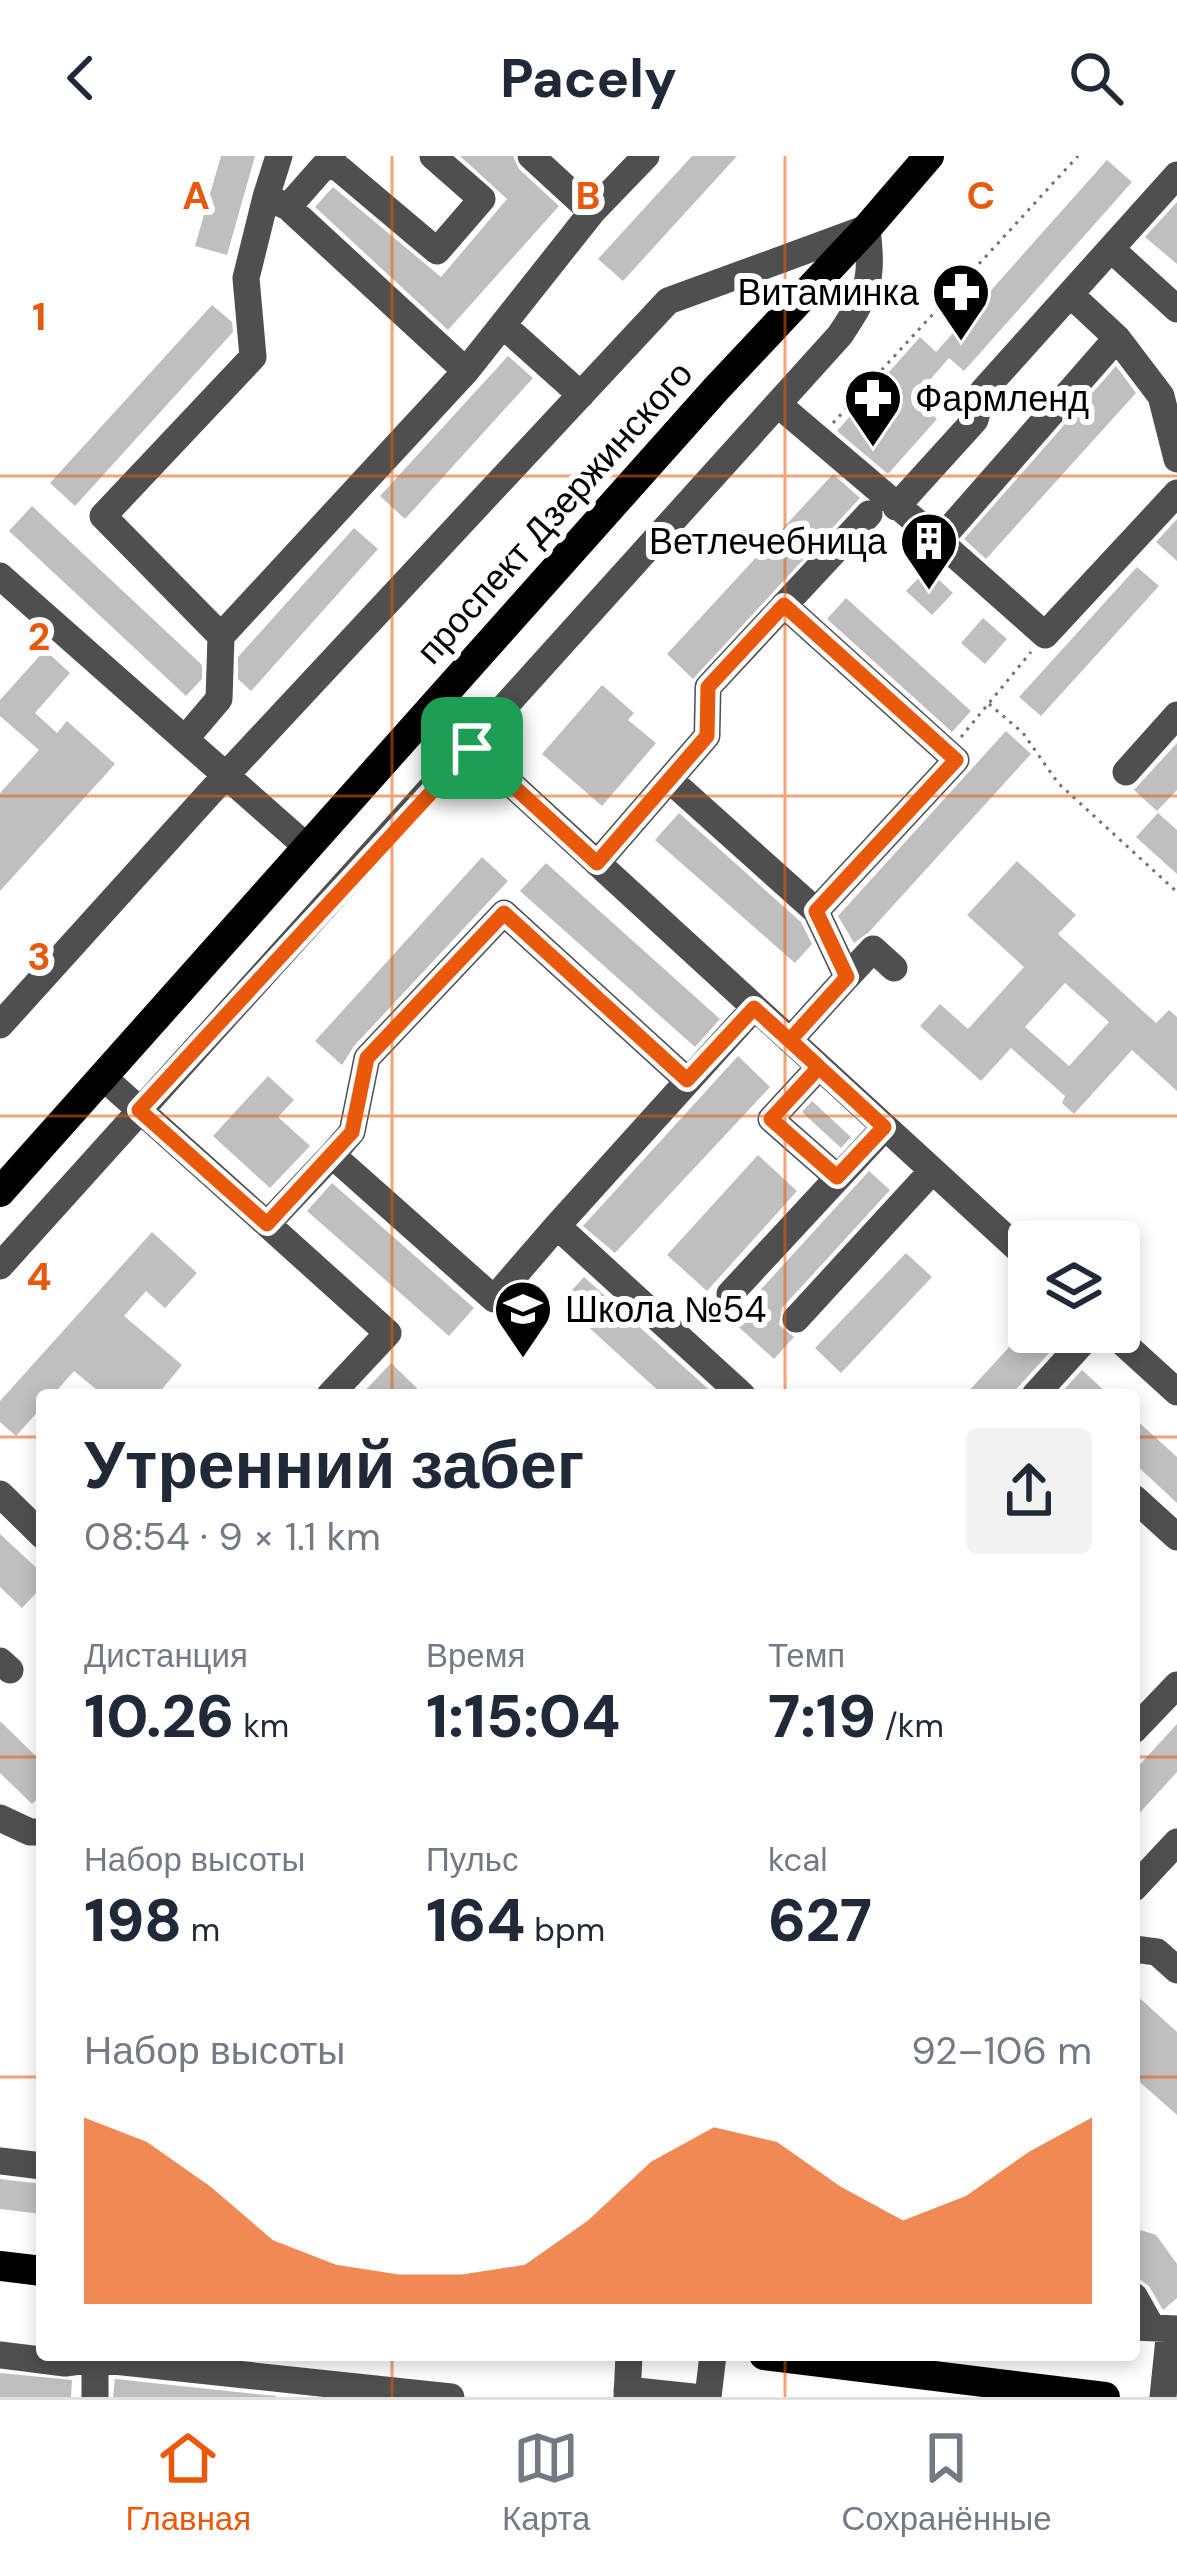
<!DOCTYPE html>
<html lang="ru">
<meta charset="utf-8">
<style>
body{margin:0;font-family:"DM Sans",sans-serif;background:#f2f2f3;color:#1f2937;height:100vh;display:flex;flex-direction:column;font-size:45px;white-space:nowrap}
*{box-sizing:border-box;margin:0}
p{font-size:39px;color:#747a83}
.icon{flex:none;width:66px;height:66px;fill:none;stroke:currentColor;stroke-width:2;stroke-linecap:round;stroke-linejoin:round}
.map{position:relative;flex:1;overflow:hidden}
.sheet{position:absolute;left:36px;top:1233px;width:1104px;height:972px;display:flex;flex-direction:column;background:#fff;border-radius:12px;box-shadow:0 6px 18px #0003}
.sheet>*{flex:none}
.tools{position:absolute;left:1008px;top:1065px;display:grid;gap:24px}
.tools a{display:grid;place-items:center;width:132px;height:132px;border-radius:12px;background:#fff;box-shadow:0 6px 18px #0003;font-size:60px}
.pin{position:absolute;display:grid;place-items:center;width:102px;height:102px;color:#fff;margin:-51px;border-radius:24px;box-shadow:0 6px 18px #0006}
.round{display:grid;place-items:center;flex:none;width:126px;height:126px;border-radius:12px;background:#f2f2f3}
.head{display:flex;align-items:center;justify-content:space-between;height:204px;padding:0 48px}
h1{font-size:66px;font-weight:800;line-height:90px}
.metrics{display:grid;grid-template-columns:repeat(3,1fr);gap:18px;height:204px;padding:12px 48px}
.metrics div{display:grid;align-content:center}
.metrics b{font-size:60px;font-weight:800}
.metrics small{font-size:33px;font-weight:400}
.metrics p{font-size:33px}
.chart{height:336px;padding:24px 48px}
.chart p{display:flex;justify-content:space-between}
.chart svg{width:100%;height:216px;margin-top:12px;fill:#ea580c;opacity:.7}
header{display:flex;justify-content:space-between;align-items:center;height:156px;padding:0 48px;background:#fff;font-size:54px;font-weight:800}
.tab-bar{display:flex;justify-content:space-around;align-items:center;height:168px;border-top:3px solid #e0e1e3;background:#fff;font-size:33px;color:#747a83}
.tab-bar a{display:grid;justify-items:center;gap:6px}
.tab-bar .active{color:#ea580c}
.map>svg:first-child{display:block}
</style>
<header><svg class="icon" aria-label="back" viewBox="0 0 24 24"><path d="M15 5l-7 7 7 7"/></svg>Pacely<svg class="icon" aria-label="search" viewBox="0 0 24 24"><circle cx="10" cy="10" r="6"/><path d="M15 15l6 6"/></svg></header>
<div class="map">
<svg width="1177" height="2241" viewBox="0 0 1177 2241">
<rect width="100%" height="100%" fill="#fff"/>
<path fill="#bfbfbf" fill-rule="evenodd" d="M221,0H255L227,99L195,90Z
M460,0H513L519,13L559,50L448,174L315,51L333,31L441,121L507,43Z
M692,0H737L623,125L598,103Z
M1107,4L1132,26L964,215L949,202L914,242L937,263L888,318L837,275L920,181L936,196Z
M1177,46V108L1145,81Z
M212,149L232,166L233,176L75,350L50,327Z
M508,200L533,222L405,363L380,340Z
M1116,210L1136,237L986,403L964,383Z
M833,318L860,342L693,523L667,498Z
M32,350L202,509V523L186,540L9,375Z
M1177,363V405L1156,386Z
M354,372L378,393L251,535L238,523V501Z
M1137,411L1159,430L1041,560L1019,541Z
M927,413L953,437L932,459L906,435Z
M846,442L971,555L952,576L827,463Z
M983,462L1007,483L985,508L961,487Z
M45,494L70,517L35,557L57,577L67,565L115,608L0,735V637L39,594L0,560V544Z
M602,529L634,557L628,564L656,587L602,650L542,598Z
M1006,575L1031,598L869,776L854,787L838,760Z
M1177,587V634L1157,655L1134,634Z
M679,657L801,766L812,788L795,807L655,684Z
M1158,657L1177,674V718L1136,681Z
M482,701L508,725L354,890L342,909L315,885Z
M1017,705L1076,759L1058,778L1156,867L1169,854L1177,861V935L1132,894L1074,958L1062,947L1065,940L1011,892L981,925L920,870L940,848L968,873L1024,811L967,759ZM1065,827L1109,866L1069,910L1025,871Z
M546,707L720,863L695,891L520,735Z
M738,900L770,931L615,1097L583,1070Z
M268,920L294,944L278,961L310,990L270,1032L213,980Z
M812,945L851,981L841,992L802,956Z
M758,999L797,1035L707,1135L667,1099Z
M869,1015L890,1034L782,1152L779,1169L794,1181L774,1203L732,1165Z
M332,1027L474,1152L449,1180L307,1055Z
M152,1076L197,1117L165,1152L146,1135L124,1160L182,1209L157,1239H103L74,1215L53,1239H42V1251L16,1280L0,1266V1245Z
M906,1097L932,1121L841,1217L815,1192Z
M584,1121L715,1239H663L561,1146Z
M1023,1176H1048L1059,1186L1011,1239H965Z
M391,1207L417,1232L410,1239H361Z
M1082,1214L1109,1239H1059Z
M1134,1262L1177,1301V1347L1134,1307Z
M0,1378L42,1417V1431L22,1452L0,1431Z
M0,1565L42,1606V1638L32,1648L0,1617Z
M1177,1568V1616L1134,1663V1615Z
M1134,1837L1177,1876V1959L1134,1921Z
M0,2023L42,2028V2058L0,2053Z
M1134,2072L1156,2079L1177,2108V2142L1163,2154L1149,2130L1134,2119Z
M0,2217L72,2224L71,2241H0Z
M115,2223L276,2240V2241H113Z"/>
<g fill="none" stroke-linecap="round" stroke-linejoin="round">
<path stroke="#717171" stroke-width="3" stroke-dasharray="3 6" stroke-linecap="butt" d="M833,267L1078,0
M989,548L1023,577L1058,627L1177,736
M961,581L1031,496"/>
<path stroke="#4f4f4f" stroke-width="27" d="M279,0L266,41L288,51L333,0
M531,0L592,56L646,0
M329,4L437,95L482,43L433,0
M1111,93L1177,153
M1070,138L1117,182L1161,240L1177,303
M504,170L581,239
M1117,182L939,385L1045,479L1177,337
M466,215L592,56
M780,250L939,385
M896,351L975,264L983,235L1177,19
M0,420L307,691
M221,480L466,215L288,51
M185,583L219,543L221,480L103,360L253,201L246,122L266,41
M472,592L1029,1103
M1126,616L1177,559
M670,624L816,755L956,604L784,449
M597,707L707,580L708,531L869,358
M847,821L873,793L894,812
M0,869L226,619L668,145L867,72C873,125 869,135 840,179L0,1110
M790,884L847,821L816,755
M819,911L771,963L837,1021
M103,921L267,1068L332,999L494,1143L557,1070
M332,999L352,976L367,902L504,757L687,924
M267,1068L388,1177L330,1239
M730,1138L885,971
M796,1163L932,1015
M1111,1176L1177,1236
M742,1239L557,1070L754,852
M1035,1239L1092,1176
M0,1338L42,1379
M1134,1342L1177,1381
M0,1505L10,1514
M1134,1574L1177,1529
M0,1662L30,1676H42
M1134,1732L1177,1686
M1134,1793L1157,1796L1177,1814
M0,2005L42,2010
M1134,2140L1151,2170
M1134,2171L1177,2173
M0,2199L65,2207L95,2203V2199
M627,2234L693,2241
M95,2241V2203L451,2241
M627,2241L629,2199
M708,2241L713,2199
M1163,2241L1170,2173"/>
<path stroke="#000" stroke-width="30" d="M0,1036L716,233L867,72L929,0
M0,2110L42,2115
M764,2199L1105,2241"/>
</g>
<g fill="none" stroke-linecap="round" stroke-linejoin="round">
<defs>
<path id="route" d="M472,592L139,954L267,1068L352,976L367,902L504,757L687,924L754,852C798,892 841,931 884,971L837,1021L771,963L819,911L790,884L847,821L816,755L956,604L784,449L708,531L707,580L597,707L472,592"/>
</defs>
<use href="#route" stroke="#fff" stroke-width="24"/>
<use href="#route" stroke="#ea580c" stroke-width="15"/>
</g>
<path fill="none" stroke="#e8590c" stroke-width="3" stroke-opacity="0.55" d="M392,0V1239M785,0V1239M0,320H1177M0,640H1177M0,960H1177M0,1281H42M1134,1281H1177M0,1601H42M1134,1601H1177M0,1921H42M1134,1921H1177M392,2199V2241M785,2199V2241"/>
<defs>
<symbol id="pharmacy-pin" viewBox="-11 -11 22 30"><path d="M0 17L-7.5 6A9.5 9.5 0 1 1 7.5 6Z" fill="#000" stroke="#fff"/><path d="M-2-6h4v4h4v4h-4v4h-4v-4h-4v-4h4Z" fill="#fff"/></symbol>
<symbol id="building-pin" viewBox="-11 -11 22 30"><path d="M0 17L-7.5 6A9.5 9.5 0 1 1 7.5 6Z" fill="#000" stroke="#fff"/><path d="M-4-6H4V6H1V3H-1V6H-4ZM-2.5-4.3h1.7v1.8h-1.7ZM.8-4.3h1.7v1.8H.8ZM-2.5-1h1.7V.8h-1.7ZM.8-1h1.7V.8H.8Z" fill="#fff"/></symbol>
<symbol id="school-pin" viewBox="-11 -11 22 30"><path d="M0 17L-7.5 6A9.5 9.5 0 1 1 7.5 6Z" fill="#000" stroke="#fff"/><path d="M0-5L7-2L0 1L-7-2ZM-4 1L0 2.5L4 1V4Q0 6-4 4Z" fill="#fff"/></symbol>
</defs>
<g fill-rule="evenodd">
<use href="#pharmacy-pin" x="928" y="103" width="66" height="90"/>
<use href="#pharmacy-pin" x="840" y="209" width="66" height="90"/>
<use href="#building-pin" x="896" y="352" width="66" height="90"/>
<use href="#school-pin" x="490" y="1120" width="66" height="90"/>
</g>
<g text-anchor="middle" stroke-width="12" stroke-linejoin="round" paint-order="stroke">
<g font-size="36" fill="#000" stroke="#fff" text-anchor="end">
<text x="919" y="149">Витаминка</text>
<text x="915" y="255" text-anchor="start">Фармленд</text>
<text x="887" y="398">Ветлечебница</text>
<text x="565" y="1166" text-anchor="start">Школа №54</text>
</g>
<g font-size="36" fill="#000" stroke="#fff">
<text transform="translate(554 356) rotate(-48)" y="13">проспект Дзержинского</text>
</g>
</g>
<g font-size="39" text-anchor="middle" font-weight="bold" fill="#e8590c" stroke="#fff" stroke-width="12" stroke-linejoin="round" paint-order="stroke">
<text x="196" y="53">A</text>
<text x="588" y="53">B</text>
<text x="981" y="53">C</text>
<text x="39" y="174">1</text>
<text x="39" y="494">2</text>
<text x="39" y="814">3</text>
<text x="39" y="1134">4</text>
</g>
</svg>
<div class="tools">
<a><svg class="icon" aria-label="layers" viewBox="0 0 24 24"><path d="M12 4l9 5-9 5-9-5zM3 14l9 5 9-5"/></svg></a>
</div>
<div class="pin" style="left:472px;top:592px;background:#1e9e55"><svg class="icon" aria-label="arrive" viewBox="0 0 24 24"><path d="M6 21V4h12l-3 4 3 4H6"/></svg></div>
<section class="sheet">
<div class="head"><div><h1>Утренний забег</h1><p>08:54 · 9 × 1.1 km</p></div><a class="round"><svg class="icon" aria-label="share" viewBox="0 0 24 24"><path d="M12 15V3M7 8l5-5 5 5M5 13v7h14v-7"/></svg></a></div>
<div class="metrics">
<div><p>Дистанция</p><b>10.26<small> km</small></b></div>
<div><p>Время</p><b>1:15:04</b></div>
<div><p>Темп</p><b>7:19<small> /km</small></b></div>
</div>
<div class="metrics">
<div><p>Набор высоты</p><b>198<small> m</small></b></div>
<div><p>Пульс</p><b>164<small> bpm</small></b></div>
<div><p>kcal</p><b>627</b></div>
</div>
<div class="chart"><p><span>Набор высоты</span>92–106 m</p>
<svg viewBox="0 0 160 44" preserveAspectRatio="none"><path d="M0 44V6L10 11L20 20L30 31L40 36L50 38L60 38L70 36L80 27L90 15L100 8L110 11L120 20L130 27L140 22L150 13L160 6V44z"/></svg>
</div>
</section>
</div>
<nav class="tab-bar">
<a class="active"><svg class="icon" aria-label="home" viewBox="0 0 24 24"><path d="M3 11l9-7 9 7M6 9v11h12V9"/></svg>Главная</a>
<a><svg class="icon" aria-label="map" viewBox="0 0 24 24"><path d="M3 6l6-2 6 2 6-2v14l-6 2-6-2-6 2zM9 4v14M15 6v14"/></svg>Карта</a>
<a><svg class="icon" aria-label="saved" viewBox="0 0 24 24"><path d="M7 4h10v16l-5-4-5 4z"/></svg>Сохранённые</a>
</nav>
